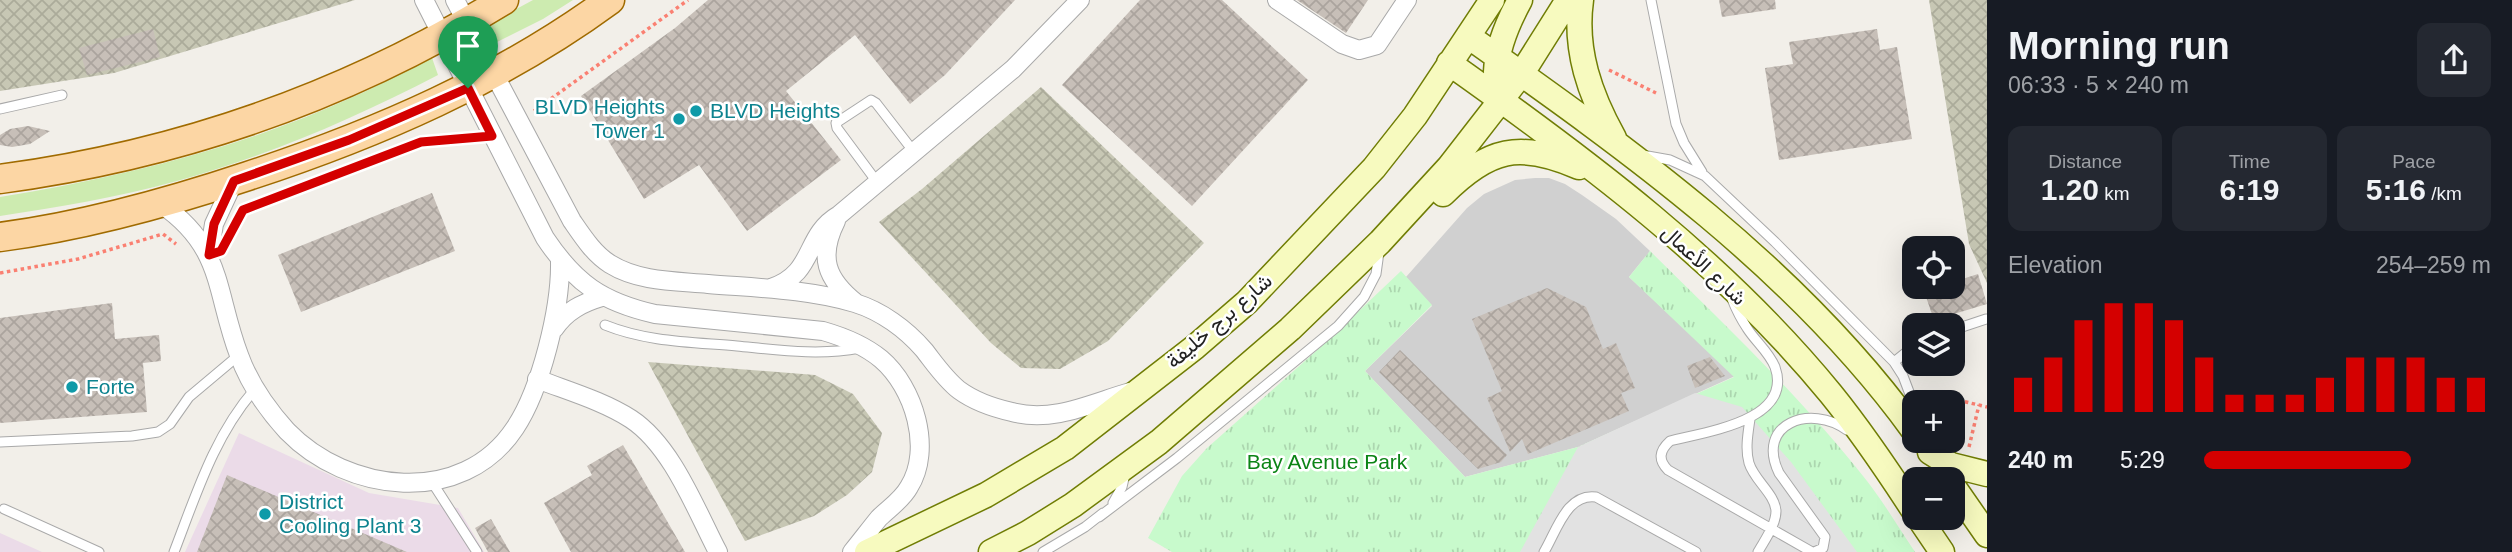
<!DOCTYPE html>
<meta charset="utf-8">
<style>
body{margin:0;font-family:Arial,Vazirmatn,sans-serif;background:#242831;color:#f1f3f6;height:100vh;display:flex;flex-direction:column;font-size:26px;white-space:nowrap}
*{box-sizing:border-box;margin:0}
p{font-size:23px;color:#9ea1a6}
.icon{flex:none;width:38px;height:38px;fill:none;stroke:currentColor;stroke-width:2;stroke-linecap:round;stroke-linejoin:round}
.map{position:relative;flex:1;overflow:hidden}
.panel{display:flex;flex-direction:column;background:#171b24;width:525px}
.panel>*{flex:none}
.tools{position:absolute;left:1902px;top:236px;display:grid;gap:14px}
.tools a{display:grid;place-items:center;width:63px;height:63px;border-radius:14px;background:#171b24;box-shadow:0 7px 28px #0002;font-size:35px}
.pin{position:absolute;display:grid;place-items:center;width:60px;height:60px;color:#fff;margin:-72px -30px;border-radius:50% 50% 50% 0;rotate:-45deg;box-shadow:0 0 7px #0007}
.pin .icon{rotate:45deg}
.round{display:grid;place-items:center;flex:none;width:74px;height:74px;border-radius:14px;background:#242831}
.summary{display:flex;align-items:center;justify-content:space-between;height:119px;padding:0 21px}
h1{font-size:38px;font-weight:800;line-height:52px}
.stats{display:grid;grid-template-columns:repeat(3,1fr);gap:10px;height:119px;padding:7px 21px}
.stats div{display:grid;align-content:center;border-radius:14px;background:#242831;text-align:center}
.stats b{font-size:30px;font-weight:800}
.stats small{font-size:19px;font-weight:400}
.stats p{font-size:19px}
.chart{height:196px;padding:14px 21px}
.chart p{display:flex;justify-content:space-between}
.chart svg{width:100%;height:126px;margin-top:7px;stroke:#d40000;stroke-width:6}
ul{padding:0 21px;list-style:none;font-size:23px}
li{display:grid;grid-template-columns:112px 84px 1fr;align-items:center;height:52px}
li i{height:18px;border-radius:9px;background:#d40000}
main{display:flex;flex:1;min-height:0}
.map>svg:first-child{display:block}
</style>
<main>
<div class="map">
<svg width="1987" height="552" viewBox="0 0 1987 552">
<defs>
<pattern id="construction-cross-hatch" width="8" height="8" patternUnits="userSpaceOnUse" patternTransform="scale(1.75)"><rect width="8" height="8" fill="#c7c7b4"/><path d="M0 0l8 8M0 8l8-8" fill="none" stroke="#abab9a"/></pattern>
<pattern id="park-tufts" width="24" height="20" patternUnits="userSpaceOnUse" patternTransform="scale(1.75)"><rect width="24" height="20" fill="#c8facc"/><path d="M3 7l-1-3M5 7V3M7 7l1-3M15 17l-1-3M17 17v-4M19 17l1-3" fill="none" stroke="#acd6af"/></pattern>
<pattern id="building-cross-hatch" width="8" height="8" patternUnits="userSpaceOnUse" patternTransform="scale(1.75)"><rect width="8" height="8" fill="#c7bfb8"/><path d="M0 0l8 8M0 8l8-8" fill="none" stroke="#aba49e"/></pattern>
</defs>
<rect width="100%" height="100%" fill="#f2efe9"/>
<path fill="#ebdbe8" d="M239,433L369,493L458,508L484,552H185Z
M0,533L42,552H0Z"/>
<path fill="#d0d0d0" d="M1535,178H1549L1565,184L1582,195L1616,219L1650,251L1629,277L1735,376L1578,447L1465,477L1365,371L1432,306L1406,277L1467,208L1484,194L1515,180Z"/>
<path fill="url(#construction-cross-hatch)" d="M0,0H355L114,73L0,91Z
M1929,0H1987V283L1969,244Z
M1041,87L1204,243L1108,341L1060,369L1021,368L991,343L879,222L922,189Z
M648,362L815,375L853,394L882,433L872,472L847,495L814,516L745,541Z"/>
<path fill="#cdebb0" d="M533,0H573L543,19L485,48L477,30Z
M431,55L438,75C355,118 268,156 177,181C119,197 59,207 0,216V197C122,177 242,148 355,96C381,85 406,69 431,55Z"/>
<path fill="url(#park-tufts)" d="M1650,251C1725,325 1802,398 1867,481C1884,503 1899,528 1915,552H1172L1148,538L1182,476L1207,448L1324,344L1401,271L1432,305L1365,371L1465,477L1578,447L1734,377L1629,277Z"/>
<path fill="#e2e2e2" d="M1695,393L1742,407L1791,462L1857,552H1520L1578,447Z"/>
<path fill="url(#building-cross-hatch)" d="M708,0H1015L945,75L910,104L855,35L786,91L841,160L747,231L699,165L644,199L581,96L675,28Z
M1140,0H1222L1308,80L1192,206L1062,85Z
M1297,0H1368L1346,33Z
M1719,0H1775L1776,9L1722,17Z
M153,29L160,57L87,75L79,48Z
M1877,29L1880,50L1897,47L1912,139L1779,160L1765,68L1793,64L1789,42Z
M28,126L50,131L30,144L12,147L0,145V135L10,129Z
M432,193L455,251L301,312L278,255Z
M1978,274L1987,304L1934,320L1924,291L1936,287H1953V282Z
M1547,288L1586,307L1603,349L1616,343L1635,388L1621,393L1629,411L1528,454L1522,439L1510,452L1487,398L1502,391L1472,319Z
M112,303L115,339L159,335L161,361L143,363L147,412L0,423V318Z
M1400,350L1507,455L1501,462L1478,469L1379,372Z
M1710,357L1725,376L1695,388L1687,366Z
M623,445L685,552H571L544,503L592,475L587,466Z
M227,475L407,552H197Z
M491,519L510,552H488L475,528Z"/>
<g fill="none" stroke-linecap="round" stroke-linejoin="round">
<defs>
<path id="lane" d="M1651,0L1676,124L1684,143L1702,172
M0,109L62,95
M1642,155L1670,160L1705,176L1775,242L1894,362L1903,376L1914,405
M877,182L837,128L836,123L871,100L876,103L914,152
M1732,299C1736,309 1741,319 1747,328C1755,341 1769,352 1775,367C1794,421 1704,432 1670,441C1659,451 1658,460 1668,470L1812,552
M605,325C647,342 692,342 737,346C778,350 819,356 860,348
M1953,330L1986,319
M1894,362L1914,346
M1750,419C1748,433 1745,449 1749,463C1754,480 1775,494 1776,511C1776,525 1764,541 1758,552
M0,442L132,436L158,432L170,424L189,397L239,355
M432,482L477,552
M1113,503L1122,487L1125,474
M4,509L99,552
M1099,517L1177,458L1338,326L1364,297L1376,274L1379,252
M174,552C196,495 214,436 255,389
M1043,552L1085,527L1103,513
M1544,552C1557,530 1567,493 1596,497L1696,552
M1814,552L1823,548L1825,537L1779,473C1755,423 1811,404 1847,430"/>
<path id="street" d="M424,0L545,238C575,283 602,302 655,314L823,331C844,337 864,345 881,359C914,387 933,449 909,487C902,500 889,508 879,518C870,529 861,541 852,552
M455,0L572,221C583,237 594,254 610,264C639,282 676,281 708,284C757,288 808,289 855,303C881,311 906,329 924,350C935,364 945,379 959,390C974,401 994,408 1012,412C1053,423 1092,403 1130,392
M1277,0L1342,44L1359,50L1377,45L1407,0
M161,204C224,247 215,292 239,355C249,383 267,409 287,431C347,493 462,508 515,428C541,389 561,308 560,261
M836,221C818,257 826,279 856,303
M209,255L214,224L234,181
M771,288C816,273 803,236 839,215L1013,69L1080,0
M554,329C566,311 582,303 602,297
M537,379C568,391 603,401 631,419C672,446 696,510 718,552"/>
<path id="secondary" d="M1581,0C1574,50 1590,95 1614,138
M1468,36C1629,150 1797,269 1914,431
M1449,63C1586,160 1724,263 1831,394C1861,431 1888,471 1914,511
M1496,72C1497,47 1508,22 1520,0
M1443,194C1489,148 1519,141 1579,167
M1930,452L1951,465L1987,474
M1953,486L1987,535
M1919,518L1942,552
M867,552L986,495L1065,448L1195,347L1247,302L1374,168L1415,116L1492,0
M991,552L1028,533L1073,505L1159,442L1290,329L1380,242L1449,167L1522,73L1568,0"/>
<path id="primary" d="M0,179C179,155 350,95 504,0
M0,237C85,226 167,203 248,176C376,134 501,80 610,0"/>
</defs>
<use href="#lane" stroke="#a9a9a9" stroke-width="11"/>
<use href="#street" stroke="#a9a9a9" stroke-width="20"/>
<use href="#secondary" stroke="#707d05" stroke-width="27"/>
<use href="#primary" stroke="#a06b00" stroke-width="31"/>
<path stroke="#fa8072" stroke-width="3.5" stroke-dasharray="3.5 3.5" stroke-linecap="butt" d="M1609,70L1656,93
M534,111L688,0
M242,212L421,142L472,137
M0,273L78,259L163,234L176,244
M1924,392L1987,407
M1969,447L1979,405"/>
<use href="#lane" stroke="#fff" stroke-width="9"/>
<use href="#street" stroke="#fff" stroke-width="18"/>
<use href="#secondary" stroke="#f7fabf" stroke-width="24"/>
<use href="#primary" stroke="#fcd6a4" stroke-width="28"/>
</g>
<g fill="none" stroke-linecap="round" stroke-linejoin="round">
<defs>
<path id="route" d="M468,88L492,136L421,142L243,210L221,251L209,255L214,224L234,181L349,140Z"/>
</defs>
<use href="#route" stroke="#fff" stroke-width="14"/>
<use href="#route" stroke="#d40000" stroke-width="9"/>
</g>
<g fill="#0f9aa8" stroke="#fff" stroke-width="2.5">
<circle cx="696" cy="111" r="7"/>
<circle cx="679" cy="119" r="7"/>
<circle cx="72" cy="387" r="7"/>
<circle cx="265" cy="514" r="7"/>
</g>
<g text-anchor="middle" stroke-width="5" stroke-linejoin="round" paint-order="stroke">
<g font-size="21" fill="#0d838f" stroke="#fff" text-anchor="start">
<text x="665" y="114" text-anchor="end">BLVD Heights<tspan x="665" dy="24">Tower 1</tspan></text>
<text x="710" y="118">BLVD Heights</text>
<text x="86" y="394">Forte</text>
<text x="279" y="509">District<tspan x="279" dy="24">Cooling Plant 3</tspan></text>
</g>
<g font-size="21" fill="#222" stroke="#fff">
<text transform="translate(1704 265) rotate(43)" y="7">شارع الأعمال</text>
<text transform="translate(1219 321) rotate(-41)" y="7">شارع برج خليفة</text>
</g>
<g font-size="21" fill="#0c8416" stroke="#fff">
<text x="1327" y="469">Bay Avenue Park</text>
</g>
</g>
</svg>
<div class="tools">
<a><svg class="icon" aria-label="locate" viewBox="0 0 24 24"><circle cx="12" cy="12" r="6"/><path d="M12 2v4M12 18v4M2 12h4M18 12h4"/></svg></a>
<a><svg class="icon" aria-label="layers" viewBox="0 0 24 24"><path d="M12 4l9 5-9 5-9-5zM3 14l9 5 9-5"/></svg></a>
<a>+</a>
<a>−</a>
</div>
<div class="pin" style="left:468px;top:88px;background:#1e9e55"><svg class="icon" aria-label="arrive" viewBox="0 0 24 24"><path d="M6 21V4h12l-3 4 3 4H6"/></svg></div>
</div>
<section class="panel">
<div class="summary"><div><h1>Morning run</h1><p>06:33 · 5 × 240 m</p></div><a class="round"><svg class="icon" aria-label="share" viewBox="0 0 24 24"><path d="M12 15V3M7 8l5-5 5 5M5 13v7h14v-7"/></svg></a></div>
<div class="stats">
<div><p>Distance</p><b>1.20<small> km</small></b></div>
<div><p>Time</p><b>6:19</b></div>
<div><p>Pace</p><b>5:16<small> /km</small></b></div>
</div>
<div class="chart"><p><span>Elevation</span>254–259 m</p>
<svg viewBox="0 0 160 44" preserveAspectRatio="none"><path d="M5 44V32M15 44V25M25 44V12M35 44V6M45 44V6M55 44V12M65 44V25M75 44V38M85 44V38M95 44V38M105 44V32M115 44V25M125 44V25M135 44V25M145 44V32M155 44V32"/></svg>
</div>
<ul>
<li><b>240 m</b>5:29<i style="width:72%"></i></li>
</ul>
</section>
</main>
